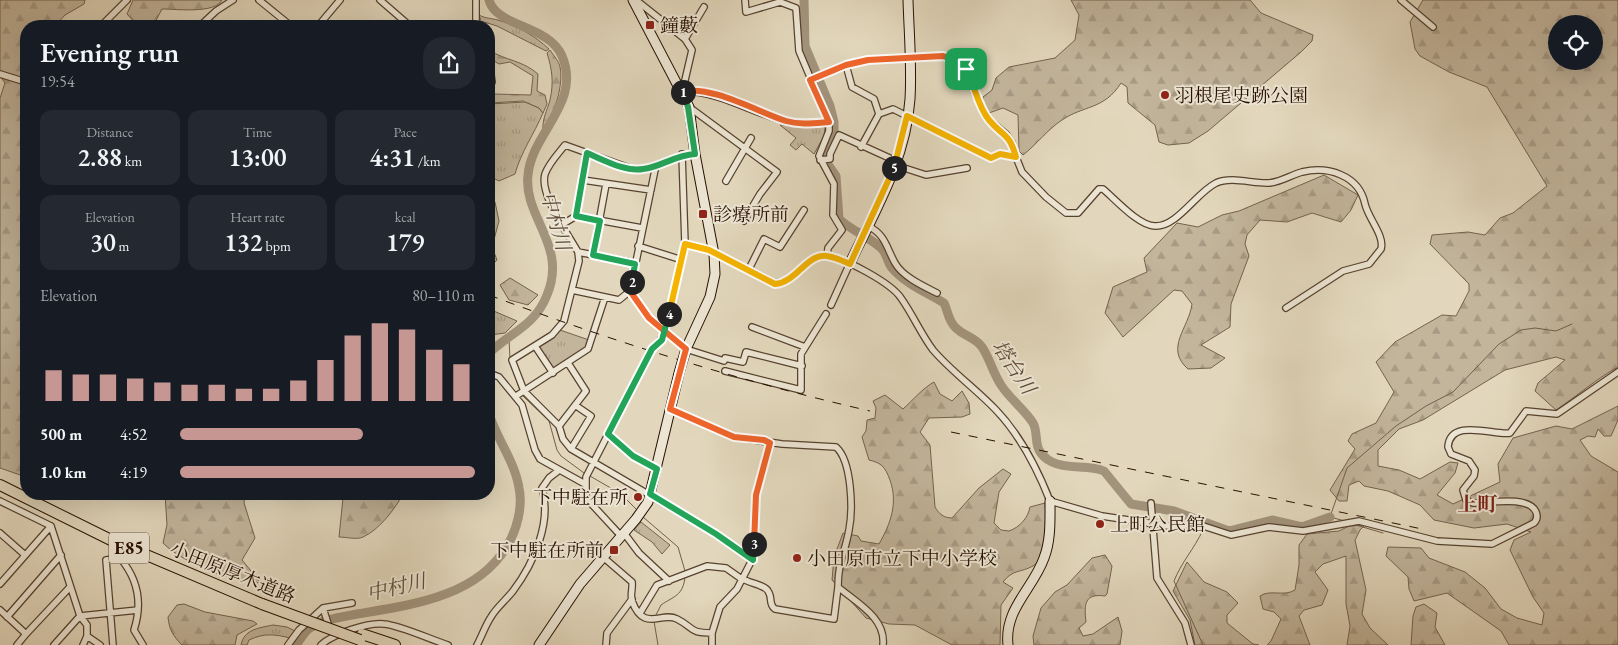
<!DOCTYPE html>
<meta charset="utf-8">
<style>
body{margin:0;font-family:"EB Garamond","Noto Serif JP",serif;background:#242831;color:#f1f3f6;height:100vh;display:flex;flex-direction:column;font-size:19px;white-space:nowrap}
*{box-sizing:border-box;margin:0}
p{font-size:16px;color:#9ea1a6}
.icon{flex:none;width:28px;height:28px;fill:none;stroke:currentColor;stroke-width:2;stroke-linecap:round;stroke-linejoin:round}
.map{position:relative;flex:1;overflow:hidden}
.panel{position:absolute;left:20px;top:20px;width:475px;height:480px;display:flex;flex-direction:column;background:#171b24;border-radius:20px;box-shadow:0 5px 20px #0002}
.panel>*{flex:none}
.fabs{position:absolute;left:1548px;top:15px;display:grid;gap:10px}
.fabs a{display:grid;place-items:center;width:55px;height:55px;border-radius:50%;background:#171b24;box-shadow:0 5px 20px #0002;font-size:25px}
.pin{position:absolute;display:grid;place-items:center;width:42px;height:42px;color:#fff;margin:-21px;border-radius:10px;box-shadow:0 2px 8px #0006}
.km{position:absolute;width:25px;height:25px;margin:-12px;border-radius:50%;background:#222;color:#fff;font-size:14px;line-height:25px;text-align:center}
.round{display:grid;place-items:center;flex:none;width:52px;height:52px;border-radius:20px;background:#242831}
.head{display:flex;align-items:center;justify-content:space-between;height:85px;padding:0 20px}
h1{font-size:28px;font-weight:600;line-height:38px}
.figures{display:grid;grid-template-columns:repeat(3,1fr);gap:8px;height:85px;padding:5px 20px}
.figures div{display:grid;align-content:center;border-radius:12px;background:#242831;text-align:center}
.figures b{font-size:25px;font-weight:600}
.figures small{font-size:14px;font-weight:400}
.figures p{font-size:14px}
.chart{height:140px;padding:10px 20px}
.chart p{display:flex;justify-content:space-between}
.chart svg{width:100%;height:90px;margin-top:5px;stroke:#c59692;stroke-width:6}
ul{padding:0 20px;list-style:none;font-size:16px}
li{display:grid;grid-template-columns:80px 60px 1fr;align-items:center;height:38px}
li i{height:12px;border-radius:6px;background:#c59692}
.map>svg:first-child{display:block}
</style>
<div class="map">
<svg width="1618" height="645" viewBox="0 0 1618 645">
<defs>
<pattern id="grass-tufts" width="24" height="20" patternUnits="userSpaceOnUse" patternTransform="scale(1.25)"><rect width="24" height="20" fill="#c2b59c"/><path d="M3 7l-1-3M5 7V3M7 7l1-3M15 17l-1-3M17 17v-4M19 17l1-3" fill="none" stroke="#a79b85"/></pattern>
<pattern id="forest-firs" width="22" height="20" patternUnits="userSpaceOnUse" patternTransform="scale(1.25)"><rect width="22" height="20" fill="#c2b59c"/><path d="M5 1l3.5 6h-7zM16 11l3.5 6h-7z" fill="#a79b85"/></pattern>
</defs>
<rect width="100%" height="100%" fill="#e2d7bc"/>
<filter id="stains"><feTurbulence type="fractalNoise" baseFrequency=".004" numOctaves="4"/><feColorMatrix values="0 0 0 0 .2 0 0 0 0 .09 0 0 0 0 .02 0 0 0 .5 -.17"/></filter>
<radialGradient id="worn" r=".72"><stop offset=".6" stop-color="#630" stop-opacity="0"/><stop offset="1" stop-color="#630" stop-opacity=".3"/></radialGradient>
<path fill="url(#grass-tufts)" stroke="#74624e" d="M479,15C486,19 493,18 501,21C519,27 535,36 549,49L546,51L497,26L481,21Z
M525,102L539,108L543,113C534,134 521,152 515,174L499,181L493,178L489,165V107L490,104Z
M780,125H821L825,128L824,136L814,154L802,144L796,150L790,145L796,138Z
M489,309L517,321L505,333L490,335Z
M560,330L589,340L584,349L553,370L539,347Z
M641,522L670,545L662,554L652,542L634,530Z
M273,625L287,627L295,631L290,638C274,634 264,633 249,640L247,645H241C244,629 259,628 273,625Z"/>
<path fill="url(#forest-firs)" stroke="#74624e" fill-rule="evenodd" d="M0,0H85L84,4L65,15L55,26H26L24,79L26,86V477L0,468V98L5,83L0,76Z
M133,0H222C215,14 177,9 162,9L153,26H138L127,14Z
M1071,0H1250L1261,13L1313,35L1312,41L1301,52L1208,131L1189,143L1168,145L1159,142L1155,125L1128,103L1127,87L1121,83C1104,110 1084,105 1062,120C1048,129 1037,144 1023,155L1019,151L1018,115L1003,108L986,114L982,110L983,97L992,90L996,78L1009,67L1055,58L1075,40L1079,15Z
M1423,0H1618V367C1596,379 1577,396 1556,410L1535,391L1538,383L1565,360L1556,357L1505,370L1423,420L1399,429L1378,450V466L1399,470L1420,479L1450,462L1458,463L1455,473L1437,495L1453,504L1500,482L1498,464L1513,438L1556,426L1572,429L1618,406V420L1611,436H1604L1598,429L1595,437L1588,436L1580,440L1591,456L1618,472V645H1509L1501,631L1447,593L1414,601L1409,589L1408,577L1386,556L1388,547L1421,548L1429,558L1465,572L1485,588L1501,609L1517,618L1542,625L1544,613L1533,597L1510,550L1514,540L1531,532L1507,524L1474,528L1434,520L1420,505L1388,491L1364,486L1359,481L1349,485L1347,501H1339L1330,490L1355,449L1348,441L1352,434L1376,423L1394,392L1376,362L1395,342L1442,315L1456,316L1469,291V284L1430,244L1432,235L1468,232L1485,235L1500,218L1513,213L1547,186L1487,87L1449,72L1420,56L1415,49L1410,22ZM1556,24H1594V61H1556Z
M489,50C506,61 522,60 538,74L537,91L545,95L547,104L543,113L539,108L523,101L490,103L489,95L494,94L531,95L533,76L510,62L499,64L489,58Z
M550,50C553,55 559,61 560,67C564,84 554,117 543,130C542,119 547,111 550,100C554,82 552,69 547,53Z
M1324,175L1358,195L1351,210L1341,222L1312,213L1287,222L1260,220L1247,235L1245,244L1249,256L1231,304L1230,327L1201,345L1225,358L1211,368L1188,369C1164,348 1189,328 1192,304L1182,291L1174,290L1123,337L1105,313L1113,287L1147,272L1144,258L1177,223L1198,227L1222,215L1239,211Z
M495,202L499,221L492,247L497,260L489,268V204Z
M510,278L538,295L528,305L509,300L500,285Z
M934,382L940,394L952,401L962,391L969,403L970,414L962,417L929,418L920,432L930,445L935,507C939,514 944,518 952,518L979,488L1003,469L1011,474L999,492L994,523L1001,530L1009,531C1020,527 1028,518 1030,507L1045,503C1046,521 1051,555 1033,566C1020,573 1013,569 1003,582L1013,588L1001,605L1000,645H952L915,625L889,624L866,618L832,580L834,557L843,533L858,536L861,541L879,544C891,523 898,503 890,480C885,467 882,463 869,460L862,437L866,431L867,420L875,418L876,408L873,401L885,395L903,409C913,400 923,388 934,382Z
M165,494H245L244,503L255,538L242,560L261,583C233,583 183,563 163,543L167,525Z
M340,494H403C395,509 379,530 363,537C357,540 346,537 339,537L343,498Z
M1365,525L1360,530L1355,540L1366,590L1362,614L1370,628L1388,645H1347L1350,626L1346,604V556L1323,564L1315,572L1328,590L1322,605L1304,610L1299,616L1310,645H1267L1271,641L1281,619L1274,612L1263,609L1260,596C1270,589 1284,597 1295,590L1299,565V545L1307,534L1339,531L1349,526Z
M1105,555L1112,566L1107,594L1105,596C1084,593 1084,605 1086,622L1079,628L1083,636L1093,634L1118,617L1122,631L1120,645H1034L1033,636L1041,608L1055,592L1067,585L1092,558Z
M1187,562L1204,582L1227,592L1238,603L1227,615V623L1253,644L1259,645H1195L1190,620L1173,591Z
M184,604L205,612L253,621L257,624L237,635L235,645H182C173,636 169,629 168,617L177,605Z
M1424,604L1437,613L1435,627L1445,645H1411L1413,616L1416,607Z"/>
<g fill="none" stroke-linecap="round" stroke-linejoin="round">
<path stroke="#715f4a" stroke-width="1" d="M509,339L510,359
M510,363L520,390
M523,396L549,421L557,450L561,456L584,473
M590,476L621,494L637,510
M643,517L678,547L685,571
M1345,521L1330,517L1347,468L1396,426L1426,406L1453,392L1499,344L1521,330L1535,328L1556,331L1572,324
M1356,525L1383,533
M1203,530C1194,549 1181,563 1174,581L1203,645
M655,617L661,605C674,596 683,596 685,577
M654,621L658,645"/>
<path stroke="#a2937c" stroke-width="9" d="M489,0C496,27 549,25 562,56C582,103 532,132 528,175C523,217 568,245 547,295C535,326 510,333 489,353
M804,0L805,46L830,106L834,122V134L825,154L827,163L836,176L839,219C852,231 868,236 881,248C887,253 887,262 892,268C907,285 926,292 944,303C948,311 948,320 955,327C963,336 975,337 982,347C990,359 993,373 1001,385C1009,398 1026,411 1033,423C1040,435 1030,451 1052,462C1068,470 1088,464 1104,471L1131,504L1174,511L1229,531L1272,520L1302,527L1330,517
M296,645C300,640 305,631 310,628C323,619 343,617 357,614C411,605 477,597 507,546C517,530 523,506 519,488C515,462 497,439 489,414"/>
<defs>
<path id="street" d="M259,0L291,26
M380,0L410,26
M476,0V26
M636,0L685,39L692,50L682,93
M745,0L746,12L780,2L796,8L799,51L829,122V131L819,156L834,184L833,215L842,230L828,248L827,256
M1401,0L1433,27
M101,26L127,0
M200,26L216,11L233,0
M318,26L340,0
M685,39L704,7
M489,61L492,82L489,89
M846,65L852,87L874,99L879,114
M0,74L26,82
M810,80L846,65L868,60L943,56L952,59L966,69L976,96L989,120L1006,134L1012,143L1016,157
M684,91C724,92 756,116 794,123C806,125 817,123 829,122
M689,107L777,172L760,194L744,221
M861,147L879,114L893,109L991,158L1000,154L1016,157L1022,172L1046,197L1066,213H1078L1099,189H1103C1116,200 1139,226 1155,226C1177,227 1196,193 1216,183C1232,176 1253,184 1269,183C1281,182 1291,175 1302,172C1328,166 1359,175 1365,204C1368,218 1385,236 1381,249L1369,264L1343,271L1286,308
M695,154C673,155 656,169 635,170L565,145C558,154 549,163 545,174C539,194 568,234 578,252L579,261L564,321L552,335L512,360L524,391L559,426L563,439L571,449L706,528L753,559
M820,160L830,159V154L839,135L896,161
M895,165L926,175L967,168
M583,180L651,190
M726,181L751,138
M576,216L642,228
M563,224L576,216L587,153
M868,226C886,235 886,247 895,263C903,277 923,286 937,293
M685,244L709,250L775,283C797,282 807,253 827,256C845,258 891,283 901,298C913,315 921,334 933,350C952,372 976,389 996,410C1021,436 1037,468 1050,501L1102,516L1175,527L1194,523L1231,535L1269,527L1303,531L1359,521L1437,541L1492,544L1534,523C1537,520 1538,517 1536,512C1529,495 1489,503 1473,503L1466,500L1463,490L1474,476L1475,470L1469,461L1451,454L1448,447C1450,417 1495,436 1510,433L1526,411L1557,414L1618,372
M638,246L682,260
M578,252L635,263
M593,255L606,184
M748,271L764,239L780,247L804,210
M572,290L619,300L630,291L656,165
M630,291L649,318L686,349L724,361
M831,305L850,263
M752,327L805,347
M535,346L553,373
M725,358L743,362L746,352L802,366
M725,371L801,390V354L826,314
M489,373L499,377L522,405L535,450L540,459L585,484
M516,396L588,349L605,297
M670,409L734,437L782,444L836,447C852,461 853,510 849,530C845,553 838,561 838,587
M559,426L586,391L568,363
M608,434L633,456L657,469
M571,449L591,416L575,405
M0,501L51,526
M1151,503L1157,578L1185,623L1191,645
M0,533L25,555
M624,533L639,553L669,581
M621,536L586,498V477L652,349L656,346L665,333L685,244L682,154
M603,557L632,582C633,588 630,595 632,601C644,633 661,611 677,619C695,628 688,633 712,633
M743,579C749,583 765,585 768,591C773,598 768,604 775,609L834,619L838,587C857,603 886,618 883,645
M0,584L51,526L80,616L54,645
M323,608L330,630
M0,610L26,634L70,587
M640,613L657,585L707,566L726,568L743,580
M80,616L138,610
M80,616L87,625V636L100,645
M7,617L61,555
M17,645L26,634
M83,645L87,636
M113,645L106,560L120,558C138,579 143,602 134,630L143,645
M288,645L299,630L323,608L352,603
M321,645C333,634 368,622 384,624C399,625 432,640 448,645
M477,645C482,636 485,626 491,617C496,608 506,600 513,591C534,563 552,522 542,488L549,478L558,471
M606,645L607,633L632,599
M712,645V633L720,607L737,589L754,556L756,495L770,443"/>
<path id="secondary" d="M850,263C875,211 906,159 910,99C912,66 909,33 908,0
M539,645L580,584L636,519L648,502L679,373L686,349L710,297L715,274L714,254L695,154L689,107L633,0
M1008,645C1004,609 1033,589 1044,558C1051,540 1050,520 1050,501"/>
<path id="highway" d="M0,485L111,540L262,604
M362,634L395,645"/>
</defs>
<use href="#street" stroke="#56422f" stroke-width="8"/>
<use href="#secondary" stroke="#271000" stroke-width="11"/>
<use href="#highway" stroke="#271000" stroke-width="12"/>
<use href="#street" stroke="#ece5d3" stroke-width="5.5"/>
<use href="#secondary" stroke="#ece5d3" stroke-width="9"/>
<use href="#highway" stroke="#e2d7bc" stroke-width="10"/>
<path stroke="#271000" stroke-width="1" stroke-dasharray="9 9" stroke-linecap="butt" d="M489,295C614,342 740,381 870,411
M951,432L1427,530"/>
<defs>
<path id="highway-bridge" d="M262,604L360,640"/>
</defs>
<use href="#highway-bridge" stroke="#271000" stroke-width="12" stroke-linecap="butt"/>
<use href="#highway-bridge" stroke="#e2d7bc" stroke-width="10"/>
</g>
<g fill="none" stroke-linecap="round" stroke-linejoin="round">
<defs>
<path id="split-1" d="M683,92C709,84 760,113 786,121C800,125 815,123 829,122L810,80L846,65L868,60L943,56L952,59L966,69"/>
<path id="split-2" d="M632,282L635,264L593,255L600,221L576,216L587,153C604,160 625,172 643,169C661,167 675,155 695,154L688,107L683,92"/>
<path id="split-3" d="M632,282L630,291L649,318L686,349L670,409L734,437L764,440L770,443L756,495L754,544"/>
<path id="split-4" d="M669,314L662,340L652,349L608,434L633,456L657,469L650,494L716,534L753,560L754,544"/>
<path id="split-5" d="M669,314L685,244L709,250L775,284C797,282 807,253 827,256C835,257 843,261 850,264L894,168"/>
<path id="split-6" d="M894,168L907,116L991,158L1000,154L1016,157C1009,132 1003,137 989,120C977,105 975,85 966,69"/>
</defs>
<use href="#split-1" stroke="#fff" stroke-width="10"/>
<use href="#split-2" stroke="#fff" stroke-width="10"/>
<use href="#split-3" stroke="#fff" stroke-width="10"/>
<use href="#split-4" stroke="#fff" stroke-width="10"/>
<use href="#split-5" stroke="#fff" stroke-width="10"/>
<use href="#split-6" stroke="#fff" stroke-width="10"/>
<use href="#split-1" stroke="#f0652b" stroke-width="6"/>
<use href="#split-2" stroke="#22a559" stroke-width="6"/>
<use href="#split-3" stroke="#f0652b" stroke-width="6"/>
<use href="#split-4" stroke="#22a559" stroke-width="6"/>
<use href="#split-5" stroke="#f5b400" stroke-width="6"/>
<use href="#split-6" stroke="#f5b400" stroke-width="6"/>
</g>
<g fill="#8f2418" stroke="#ece5d3" stroke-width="2">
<rect x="645" y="20" width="10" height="10" rx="2.5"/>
<circle cx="1165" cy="95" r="5"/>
<rect x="698" y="209" width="10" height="10" rx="2.5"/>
<circle cx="638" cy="497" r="5"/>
<circle cx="1100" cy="524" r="5"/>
<rect x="609" y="545" width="10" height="10" rx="2.5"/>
<circle cx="797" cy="558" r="5"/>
</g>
<g text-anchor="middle" stroke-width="4" stroke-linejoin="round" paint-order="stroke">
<rect fill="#ece5d3" stroke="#62503f" stroke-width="1" x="109" y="532.5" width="40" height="31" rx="4"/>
<g font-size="18" font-weight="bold" fill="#271000">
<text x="129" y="554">E85</text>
</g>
<g font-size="19" fill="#271000" stroke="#ece5d3" text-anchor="start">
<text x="660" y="32">鐘藪</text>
<text x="1175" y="102">羽根尾史跡公園</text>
<text x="713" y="221">診療所前</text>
<text x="628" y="504" text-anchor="end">下中駐在所</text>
<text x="1110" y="531">上町公民館</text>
<text x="604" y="557" text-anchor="end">下中駐在所前</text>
<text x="807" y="565">小田原市立下中小学校</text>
</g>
<g font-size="19" fill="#271000" stroke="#ece5d3">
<text transform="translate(233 572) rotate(22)" y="7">小田原厚木道路</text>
</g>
<g font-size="20" font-style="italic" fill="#5e4b38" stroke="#ece5d3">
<text transform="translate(556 221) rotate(74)" y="7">中村川</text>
<text transform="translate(1014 367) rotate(56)" y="7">塔台川</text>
<text transform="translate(396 587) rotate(-13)" y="7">中村川</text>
</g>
<g font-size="20" font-weight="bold" fill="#7a1f14" stroke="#ece5d3">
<text x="1477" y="511">上町</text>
</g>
</g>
<rect width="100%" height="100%" filter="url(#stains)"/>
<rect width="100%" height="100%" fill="url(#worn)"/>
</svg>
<div class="fabs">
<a><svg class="icon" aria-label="locate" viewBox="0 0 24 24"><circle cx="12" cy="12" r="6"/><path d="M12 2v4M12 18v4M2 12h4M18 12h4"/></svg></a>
</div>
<div class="pin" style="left:966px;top:69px;background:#1e9e55"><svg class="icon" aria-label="arrive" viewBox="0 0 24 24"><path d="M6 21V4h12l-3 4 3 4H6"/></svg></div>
<b class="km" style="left:683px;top:92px">1</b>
<b class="km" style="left:632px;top:282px">2</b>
<b class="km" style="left:754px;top:544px">3</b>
<b class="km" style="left:669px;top:314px">4</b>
<b class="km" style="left:894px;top:168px">5</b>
<section class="panel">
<div class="head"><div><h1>Evening run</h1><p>19:54</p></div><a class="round"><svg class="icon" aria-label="share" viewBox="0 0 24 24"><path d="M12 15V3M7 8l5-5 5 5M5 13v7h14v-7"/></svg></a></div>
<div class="figures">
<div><p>Distance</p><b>2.88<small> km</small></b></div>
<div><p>Time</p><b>13:00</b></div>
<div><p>Pace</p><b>4:31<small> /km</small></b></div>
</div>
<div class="figures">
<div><p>Elevation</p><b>30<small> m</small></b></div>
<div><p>Heart rate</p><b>132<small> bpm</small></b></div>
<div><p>kcal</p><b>179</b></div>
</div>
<div class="chart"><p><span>Elevation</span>80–110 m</p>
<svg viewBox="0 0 160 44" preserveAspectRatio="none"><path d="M5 44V29M15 44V31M25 44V31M35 44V33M45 44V35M55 44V36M65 44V36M75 44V38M85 44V38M95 44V34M105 44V24M115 44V12M125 44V6M135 44V9M145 44V19M155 44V26"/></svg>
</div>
<ul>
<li><b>500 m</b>4:52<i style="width:62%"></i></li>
<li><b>1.0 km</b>4:19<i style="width:100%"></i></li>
</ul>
</section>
</div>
